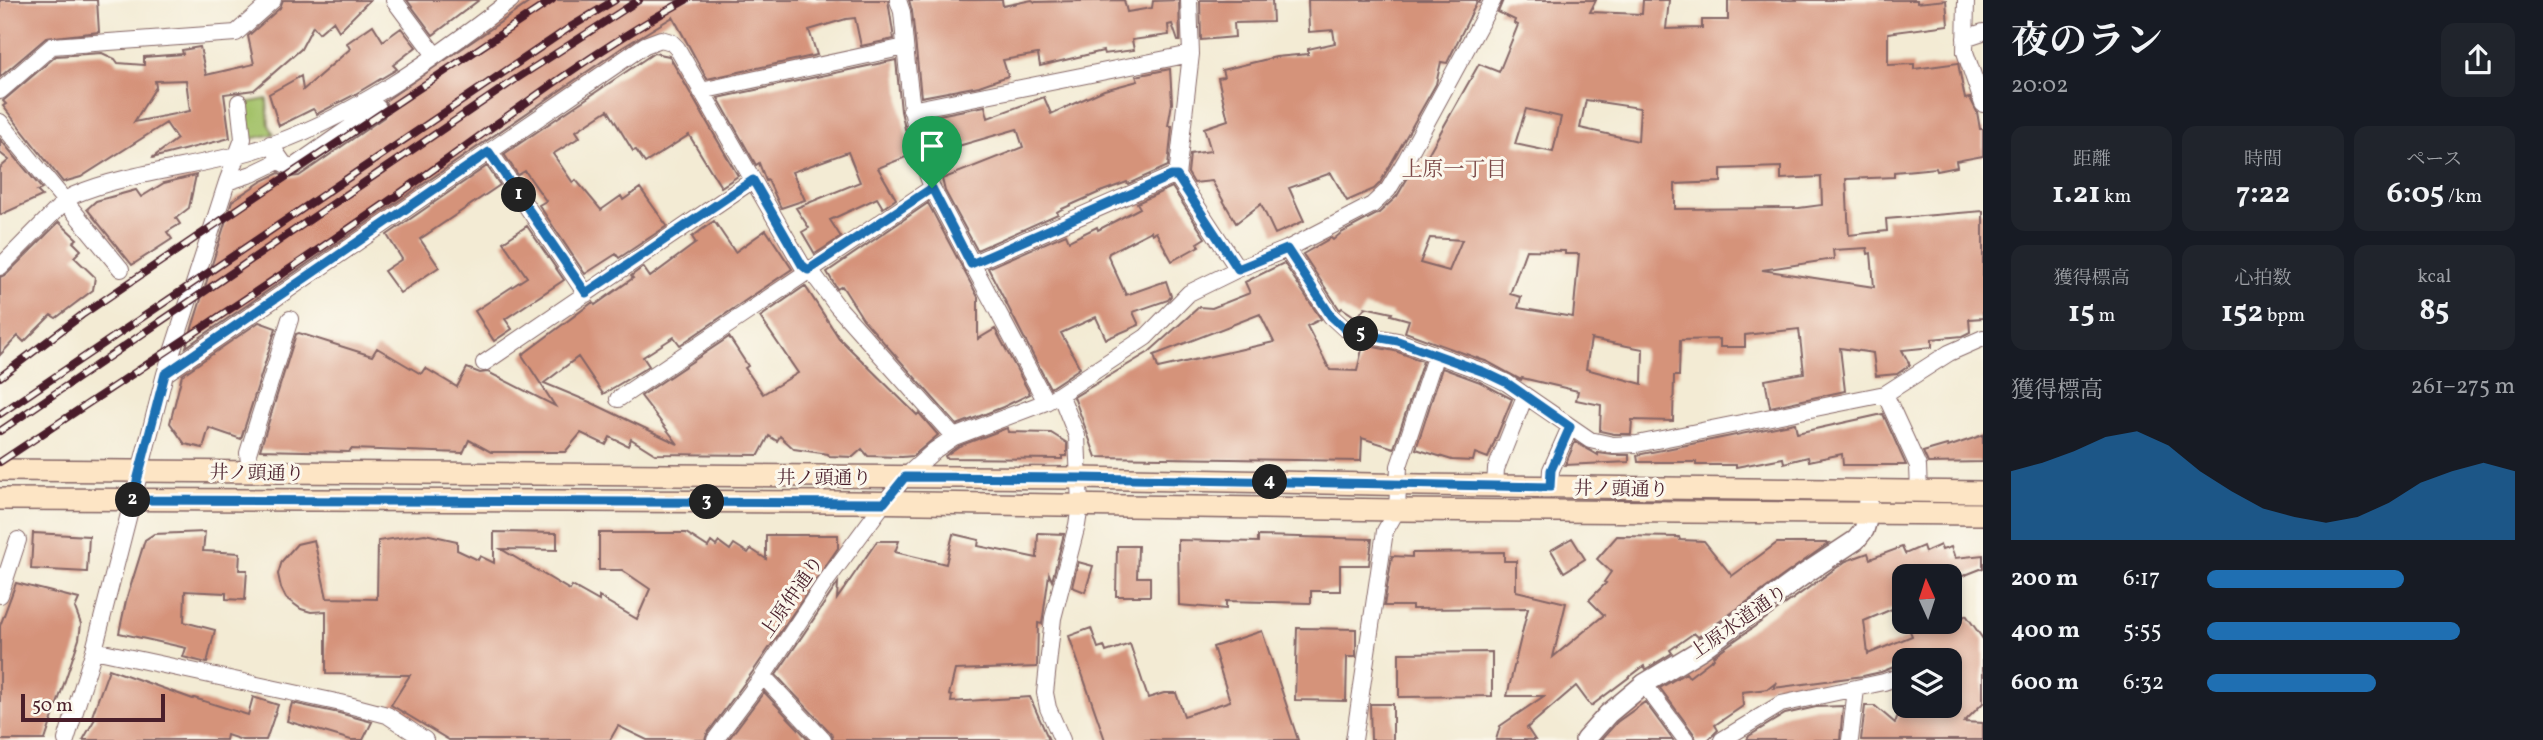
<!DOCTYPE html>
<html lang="ja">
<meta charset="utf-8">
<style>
body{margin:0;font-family:Vollkorn,"Noto Serif JP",serif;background:#20242c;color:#f1f3f6;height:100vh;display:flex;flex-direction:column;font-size:26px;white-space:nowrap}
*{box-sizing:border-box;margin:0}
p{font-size:23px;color:#9ea1a6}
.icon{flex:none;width:38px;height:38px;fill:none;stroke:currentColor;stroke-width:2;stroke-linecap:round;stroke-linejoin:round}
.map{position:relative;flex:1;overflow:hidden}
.drawer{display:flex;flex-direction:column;background:#171b24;width:560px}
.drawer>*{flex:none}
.needle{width:46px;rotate:357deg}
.tools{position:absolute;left:1892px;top:564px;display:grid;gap:14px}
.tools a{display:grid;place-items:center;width:70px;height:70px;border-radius:14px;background:#171b24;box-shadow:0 4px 10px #0003;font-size:35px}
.scale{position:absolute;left:21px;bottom:18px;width:144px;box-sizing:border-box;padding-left:7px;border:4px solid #4a1f2b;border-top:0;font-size:19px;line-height:24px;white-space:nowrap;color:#4a1f2b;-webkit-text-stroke:5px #fbf7ec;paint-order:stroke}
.pin{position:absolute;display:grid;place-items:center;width:60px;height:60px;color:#fff;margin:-72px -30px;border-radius:50% 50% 50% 0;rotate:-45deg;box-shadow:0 0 7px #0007}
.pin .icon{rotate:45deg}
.km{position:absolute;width:35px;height:35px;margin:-18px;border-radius:50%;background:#222;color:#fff;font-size:19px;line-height:35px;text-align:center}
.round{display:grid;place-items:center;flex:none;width:74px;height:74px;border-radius:14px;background:#20242c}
.summary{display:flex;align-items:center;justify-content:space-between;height:119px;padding:0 28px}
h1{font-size:38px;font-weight:700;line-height:52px}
.stats{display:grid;grid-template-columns:repeat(3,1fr);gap:10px;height:119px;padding:7px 28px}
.stats div{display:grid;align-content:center;border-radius:14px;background:#20242c;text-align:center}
.stats b{font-size:30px;font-weight:700}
.stats small{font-size:19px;font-weight:400}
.stats p{font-size:19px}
.chart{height:196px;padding:14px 28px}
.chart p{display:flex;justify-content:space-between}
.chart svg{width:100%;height:126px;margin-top:7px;fill:#1f6fb2;opacity:.7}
ul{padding:0 28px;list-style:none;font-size:23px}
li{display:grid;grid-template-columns:112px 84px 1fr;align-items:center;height:52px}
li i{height:18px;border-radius:9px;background:#1f6fb2}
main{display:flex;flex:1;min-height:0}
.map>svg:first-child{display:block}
</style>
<main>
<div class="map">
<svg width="1983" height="740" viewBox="0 0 1983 740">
<rect width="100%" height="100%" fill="#fbf7ec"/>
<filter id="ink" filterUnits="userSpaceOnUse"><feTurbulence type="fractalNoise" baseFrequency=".0143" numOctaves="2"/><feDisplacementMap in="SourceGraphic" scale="14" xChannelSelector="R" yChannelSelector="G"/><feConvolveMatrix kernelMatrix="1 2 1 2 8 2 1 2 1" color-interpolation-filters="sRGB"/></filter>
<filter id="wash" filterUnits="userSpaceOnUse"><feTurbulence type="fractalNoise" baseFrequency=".00686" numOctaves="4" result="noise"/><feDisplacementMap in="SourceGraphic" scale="28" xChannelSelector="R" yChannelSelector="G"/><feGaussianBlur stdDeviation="1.57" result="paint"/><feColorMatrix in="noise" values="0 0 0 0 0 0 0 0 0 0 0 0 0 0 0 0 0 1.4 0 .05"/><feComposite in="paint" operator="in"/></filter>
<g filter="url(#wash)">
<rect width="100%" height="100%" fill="#f3ebd4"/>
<path fill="#a4c26a" stroke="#77704a" stroke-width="2" d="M267,99L269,125L274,134L250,139L245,103Z"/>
<g id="blocks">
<path fill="#d5937a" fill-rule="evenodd" d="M0,0H97L99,32L46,38L0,77Z
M283,0H370L339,31L333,21L319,33L313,26L301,49L254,90L224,94L230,138L152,158L177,139L166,123L81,177L63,182L3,106L6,104L3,101L56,56L102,53L115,59L118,63L144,65V57L183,54L182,50L200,47L206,75L254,64L248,36L280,8ZM186,80L190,111L134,122L156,87L155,81Z
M407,0H479L433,35Z
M533,0H888L894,39L861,46L855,18L846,19L809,30L817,55L707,79L673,17L623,47L186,347L232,201L262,181L279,173L290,177L299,176L384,117L388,108L385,101Z
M909,0H1002L1003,6L1032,0L1035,2L1124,0L1127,12L1152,8L1153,1L1179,0L1180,41H1178L1172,24L1168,25L1169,35L1132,40L1134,50L1104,54L1103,51L1040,66L1038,54L1003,60L1008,76L979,86L921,97L912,11Z
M1200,0H1272L1273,22L1234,23L1235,37L1201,40Z
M1308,0H1481L1479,3L1477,2L1447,63L1441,62L1436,84L1380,183L1374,189L1347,201L1331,173L1289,188L1304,221L1275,234L1261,204L1236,223L1212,181L1194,183L1188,173L1190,154L1211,151L1204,128L1228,120L1218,78L1224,77L1222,70L1276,57L1308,54V49L1335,43L1333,30L1309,32Z
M1503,0H1596L1590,12L1642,14L1643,0H1669L1666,29L1702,28V20H1728V0H1917V3L1946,0L1948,25L1888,33V65L1914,64V69L1958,63L1965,99L1970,98L1977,112L1980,129H1983V156L1956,161L1957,167L1937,171L1936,168L1894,172V177L1846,179L1849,235L1887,231L1886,219L1983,211V318L1969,319L1970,332L1962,336L1932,339V347L1902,350L1910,365L1897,374L1876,376L1873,353L1840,348L1845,391L1770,407L1765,380L1804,373L1799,329L1745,335V347H1720V339L1680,340L1679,376H1674L1673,421L1632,420L1631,434H1614L1600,431L1601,405L1576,400L1578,391L1522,378L1521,380L1488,362L1405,332L1409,320L1391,315L1392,313L1365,307L1357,318L1342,308L1340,310L1303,254L1331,238L1333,240L1341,233L1379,213L1397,196L1417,162L1422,165L1479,64L1499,72L1518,25L1514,23L1515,20L1498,12ZM1586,100L1640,108L1638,141L1580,128ZM1526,109L1561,117L1553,152L1515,144ZM1781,167V179L1821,177L1822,205L1799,208L1675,209V184L1721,182V169ZM1430,238L1462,240L1449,271L1420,263ZM1867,248L1868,254L1871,253L1874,287L1762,270L1834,259L1833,250ZM1526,250L1565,251V254H1579L1573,317L1518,308L1521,297L1510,294ZM1591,339L1643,349L1642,384L1586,369Z
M373,25L383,41L401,28L416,47L393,65L397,69L352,96L317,114L313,109L279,126L269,94L301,76L303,90L350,49L347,43Z
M654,53L669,56L738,176L721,187L689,135L645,163L636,150L633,151L608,110L576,131L580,137L553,154L573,183L576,180L601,210L621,196L623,200L640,188L667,226L619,258L616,254L585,274L539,205L546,201L525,171L518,175L504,154Z
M896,60L901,111L911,155L878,168L896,199L883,208L877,198L830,220L841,237L815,254L802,232L809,228L796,208L860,182L848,152L792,172L805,200L781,208L768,180L766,181L759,163L756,165L718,98Z
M1170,69L1172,103L1168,126H1172L1168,166L1128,184L1127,182L1100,192L1062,209L1057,212L1058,214L977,250L945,191L942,179L1023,147L1017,129L934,153L932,147H930L924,118L985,106L988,118L1044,97L1051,114L1104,90L1138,81L1136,76Z
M0,139L42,189L37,191L42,196L0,215V168L9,160L0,153Z
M487,166L500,185L420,239L439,267L400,293L384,271L402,259L387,235Z
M196,175L189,208L176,218L180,224L167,232L172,239L132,265L87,209L96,201L136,190L141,197L164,183Z
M1172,187L1205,238L1197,243L1199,246L1172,261L1156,232L1152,234L1151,231L1109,253L1108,256L1126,295L1166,281L1171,296L1168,300L1133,312L1139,325L1106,339L1096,317L1061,333L1080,368L1050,388L988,268L1066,234L1069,241L1097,227L1098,230L1140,208L1137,203Z
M928,203L978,297V339L995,329L1030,394L1003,407L957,425L863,319L842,286L837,289L827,272Z
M714,221L735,252L766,230L792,269L680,345L674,337L643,357L649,366L603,394L578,357L544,383L592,403L678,444L641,396L729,337L748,366L745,368L763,394L798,373L760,317L805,286L839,338L917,415L919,413L938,435L913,456L902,457L868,456L862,449L853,457L829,456L828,454L794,449L780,436L777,441L769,436L759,455L655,454L631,439L628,446L610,437L606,445L581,433L565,452H491L469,440L463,453L351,449L349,452L260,450L296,334L299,333L372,356L377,348L421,374L425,368L457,387L467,368L480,373L488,372L555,406L522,355L593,302L595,305L633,278L631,276L643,267L650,277L696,243L692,237Z
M59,222L77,239L73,242L81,250L74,257L95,277L93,290L56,318L51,315L24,342L18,336L0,355V277L7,274Z
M527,226L564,280L505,319L512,329L494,341L475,311L527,277L503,242Z
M1284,263L1321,319L1307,326L1330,370L1357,371L1363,345L1395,351L1423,361L1394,448L1362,438L1361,461L1096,457L1074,397L1149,352L1199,307L1212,308L1250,293L1245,282ZM1260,314L1274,342L1158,368L1154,355Z
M259,322L276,328L241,439L209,428L203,448L185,444L170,423L182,375Z
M1442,368L1480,382L1512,399L1488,458L1475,453L1473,461L1452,460L1416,449Z
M1883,414L1906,465H1843L1842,454L1809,461L1808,457L1784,463L1783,458L1736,467V465H1696V462H1638L1637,455L1795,423L1797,433Z
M1007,428L1008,432L1051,433L1067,443V456H1062V459L946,458L945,456L959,446Z
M1983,435V462L1928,463L1923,452L1947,445L1948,447Z
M1575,442L1598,455V453L1613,455H1629V462L1565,465Z
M205,532L203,551L240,553L239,570H247L245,600L226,599V593L185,591L184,622L215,630L207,663L183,657L186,648L119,633L126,601L145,540L154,534Z
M494,532L557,533V550L501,549L570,590L572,586L599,601V597L637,619L650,589L622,570H599V533H686L708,547L711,542L716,546L719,542L730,550L734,544L748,553L751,549L766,559V535H838V548L754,670L707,734L705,740H647L618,726L610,740H449L391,705L410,675L326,674V611L311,612L301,609L286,598L281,588L278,574L282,561L297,544L314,540L327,598L377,599L378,541L425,534L457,541V550L478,560L480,556L494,563Z
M33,533L89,536L87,572L31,569Z
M1038,533L1064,534L1052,581L1049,574L1042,624L1038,623L1037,667L955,670L949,695L952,696L951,702L1030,697L1049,740H833L831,733L776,675L838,583L837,599L877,541H899L895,552L946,564L953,534L979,540L978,546L1037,558Z
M1258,536L1372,539L1369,565H1340V591H1311V603L1226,601V609L1179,605L1178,540L1258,542Z
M1617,536L1679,537L1680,540L1704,541L1732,576L1777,543H1829L1698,637L1694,633L1670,650L1672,653L1646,669L1644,666L1591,706L1576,686L1527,728L1535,740H1496L1500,726L1544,696H1507L1528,608L1412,609V606H1384L1392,556L1412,557V553L1504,552V561H1516V591L1566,603L1553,657L1604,615L1589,600L1606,583L1604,582L1611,572L1597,559Z
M1572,538L1585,559L1564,572L1551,550Z
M1940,545L1942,550L1951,547L1955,558L1983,555V568L1950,581V576H1904V604L1864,621L1868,654L1912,636L1906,621H1958L1966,615L1983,639V703L1964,722L1983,723V740H1861L1865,706H1875L1895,723L1899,712L1897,705H1950V660H1930L1928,654L1912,660H1904V663L1881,672L1863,676L1774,688L1777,682L1768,689L1742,692L1743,706L1715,725L1718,730L1708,740H1696L1694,734L1660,688L1686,673L1689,677L1714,658L1713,656L1846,561L1868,553L1870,559L1902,547L1905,554L1923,546L1925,552Z
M1117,546H1138L1137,577H1150V596H1116Z
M1078,562L1093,566L1085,592L1072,587Z
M16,583L79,599L75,608L81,624L79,639L45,740H0V626Z
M1091,628L1098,648L1104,646L1106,652L1130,644L1148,698L1164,693H1176L1184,716L1230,701L1213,647L1262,631L1298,740H1105L1069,636Z
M1297,628L1356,629V657H1347L1346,701L1295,700Z
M1492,652V696L1399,697V653Z
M109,669L193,699L194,698L248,715L253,697L278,705L266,740H242L227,735L226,740H83L96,717L92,716Z
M764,692L809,740H728Z
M1645,702L1673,740H1601L1617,722Z
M292,703L339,713L372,722L363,740H351L287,721Z
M1370,704H1393V740H1371Z
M1843,706L1840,740H1747L1749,736L1785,714L1816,707Z"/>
</g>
</g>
<g filter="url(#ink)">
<use href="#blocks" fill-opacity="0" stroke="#856666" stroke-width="2"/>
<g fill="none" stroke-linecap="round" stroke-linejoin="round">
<defs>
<path id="minor" d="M394,0L435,55
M898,0L902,12C908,72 910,130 932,188L1046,402
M1189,0L1191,54L1177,176L1238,269
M1966,0L1965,52L1983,104
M1965,38L1983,32
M0,91L52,46L236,33L273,0
M701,91L905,47
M911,110L1191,54
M0,122L121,269
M270,144L284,164L293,167L378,108
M490,152L586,294
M227,182L252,174L281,160
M1287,249L1331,316L1344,328L1360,334L1398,341L1484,372L1507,383L1590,440L1613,445L1637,444L1885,394L1949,353L1983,338
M971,264L1172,176H1177
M0,267L65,201L74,195C131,171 196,168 255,150C349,121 433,60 511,0
M484,363L753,180
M165,374L645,45L661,39L671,42L677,48L802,265L814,275L837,306L954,437
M1060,394L1077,436L1080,506L1077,525L1053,618L1045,693L1048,708L1062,740
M1885,394L1918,466L1919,492
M618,399L932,188
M257,471L249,464L248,453L290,319
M1495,486L1496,469L1525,396
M1550,487L1551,470L1570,427
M0,595L18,540
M94,650L341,703L387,715L425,740
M763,676L823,740
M1644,684L1686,740
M66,740L94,650L165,374L227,182L243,139L239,102
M715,740L763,676L824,584L884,503L905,477L935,450L954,437L1046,402L1060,394L1146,337L1189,293L1238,269L1287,249L1372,205L1388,190L1406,160L1493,0
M1354,740L1385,531L1397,510L1399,466L1436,354
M1722,740L1781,704L1884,682L1904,675
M1850,740L1856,689"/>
<path id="tertiary" d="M1585,740L1608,714L1644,684L1702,649L1806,573L1856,540L1864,530L1867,520L1868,497"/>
<path id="secondary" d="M0,470L1079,478L1421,485L1983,492
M0,499L852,502L1397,510L1983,514"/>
</defs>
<use href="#minor" stroke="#856666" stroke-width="18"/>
<use href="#tertiary" stroke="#856666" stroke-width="22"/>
<use href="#secondary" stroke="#856666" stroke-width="24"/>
<use href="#minor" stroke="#fff" stroke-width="16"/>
<use href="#tertiary" stroke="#fff" stroke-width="19"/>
<use href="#secondary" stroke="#fde5c5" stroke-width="21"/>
<defs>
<path id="rail" d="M0,377L82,315L251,200L552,0
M0,414L569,28L615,0
M0,431L516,79L639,0
M0,462C132,374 266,287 396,196C492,129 583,56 686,0"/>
</defs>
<use href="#rail" stroke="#4a1f2b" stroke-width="8"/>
<use href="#rail" stroke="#fbf7ec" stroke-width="5" stroke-dasharray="16" stroke-linecap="butt"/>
</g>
</g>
<g fill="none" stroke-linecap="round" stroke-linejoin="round" filter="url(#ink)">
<defs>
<path id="route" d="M489,152L586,293L753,180L802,265L808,270L932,188L971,264L1171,176H1177L1238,269L1287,249L1331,316L1344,328L1360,334L1398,341L1484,372L1507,383L1570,427L1551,470L1550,487L1079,478L905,477L884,503L132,500L165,374Z"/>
</defs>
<use href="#route" stroke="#fff" stroke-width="14"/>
<use href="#route" stroke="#1f6fb2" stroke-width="9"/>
</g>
<g text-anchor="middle" stroke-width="6" stroke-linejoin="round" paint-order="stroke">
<g font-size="19" fill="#4a1f2b" stroke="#fbf7ec">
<text transform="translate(257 472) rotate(1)" y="7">井ノ頭通り</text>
<text x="824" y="484">井ノ頭通り</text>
<text transform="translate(1621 488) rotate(1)" y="7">井ノ頭通り</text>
<text transform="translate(791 596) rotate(-55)" y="7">上原仲通り</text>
<text transform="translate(1738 621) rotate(-35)" y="7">上原水道通り</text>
</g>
<g font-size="21" fill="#7b4847" stroke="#fbf7ec">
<text x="1454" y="176">上原一丁目</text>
</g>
</g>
</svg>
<div class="tools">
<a><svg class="needle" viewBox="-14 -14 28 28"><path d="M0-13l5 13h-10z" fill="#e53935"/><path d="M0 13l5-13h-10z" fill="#9ea1a6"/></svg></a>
<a><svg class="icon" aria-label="layers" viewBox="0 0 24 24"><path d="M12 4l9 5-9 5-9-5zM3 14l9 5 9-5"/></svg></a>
</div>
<div class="scale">50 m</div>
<div class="pin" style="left:932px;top:188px;background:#1e9e55"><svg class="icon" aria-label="arrive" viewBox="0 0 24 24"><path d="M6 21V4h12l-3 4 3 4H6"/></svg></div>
<b class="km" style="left:519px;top:195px">1</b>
<b class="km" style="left:133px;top:500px">2</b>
<b class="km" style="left:707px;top:502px">3</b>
<b class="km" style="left:1270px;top:482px">4</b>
<b class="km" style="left:1361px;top:334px">5</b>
</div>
<section class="drawer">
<div class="summary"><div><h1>夜のラン</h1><p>20:02</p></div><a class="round"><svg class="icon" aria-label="share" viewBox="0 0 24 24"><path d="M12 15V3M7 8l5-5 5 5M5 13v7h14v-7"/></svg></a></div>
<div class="stats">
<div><p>距離</p><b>1.21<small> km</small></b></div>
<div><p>時間</p><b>7:22</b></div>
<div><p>ペース</p><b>6:05<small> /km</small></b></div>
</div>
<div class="stats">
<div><p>獲得標高</p><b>15<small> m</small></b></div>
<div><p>心拍数</p><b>152<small> bpm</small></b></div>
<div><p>kcal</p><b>85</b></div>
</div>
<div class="chart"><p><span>獲得標高</span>261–275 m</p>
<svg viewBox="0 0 160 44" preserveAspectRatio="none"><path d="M0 44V20L10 17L20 13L30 8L40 6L50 11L60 20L70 27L80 33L90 36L100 38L110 36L120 31L130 24L140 20L150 17L160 20V44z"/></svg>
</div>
<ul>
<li><b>200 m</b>6:17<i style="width:64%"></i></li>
<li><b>400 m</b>5:55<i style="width:82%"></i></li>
<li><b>600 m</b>6:32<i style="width:55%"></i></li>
</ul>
</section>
</main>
